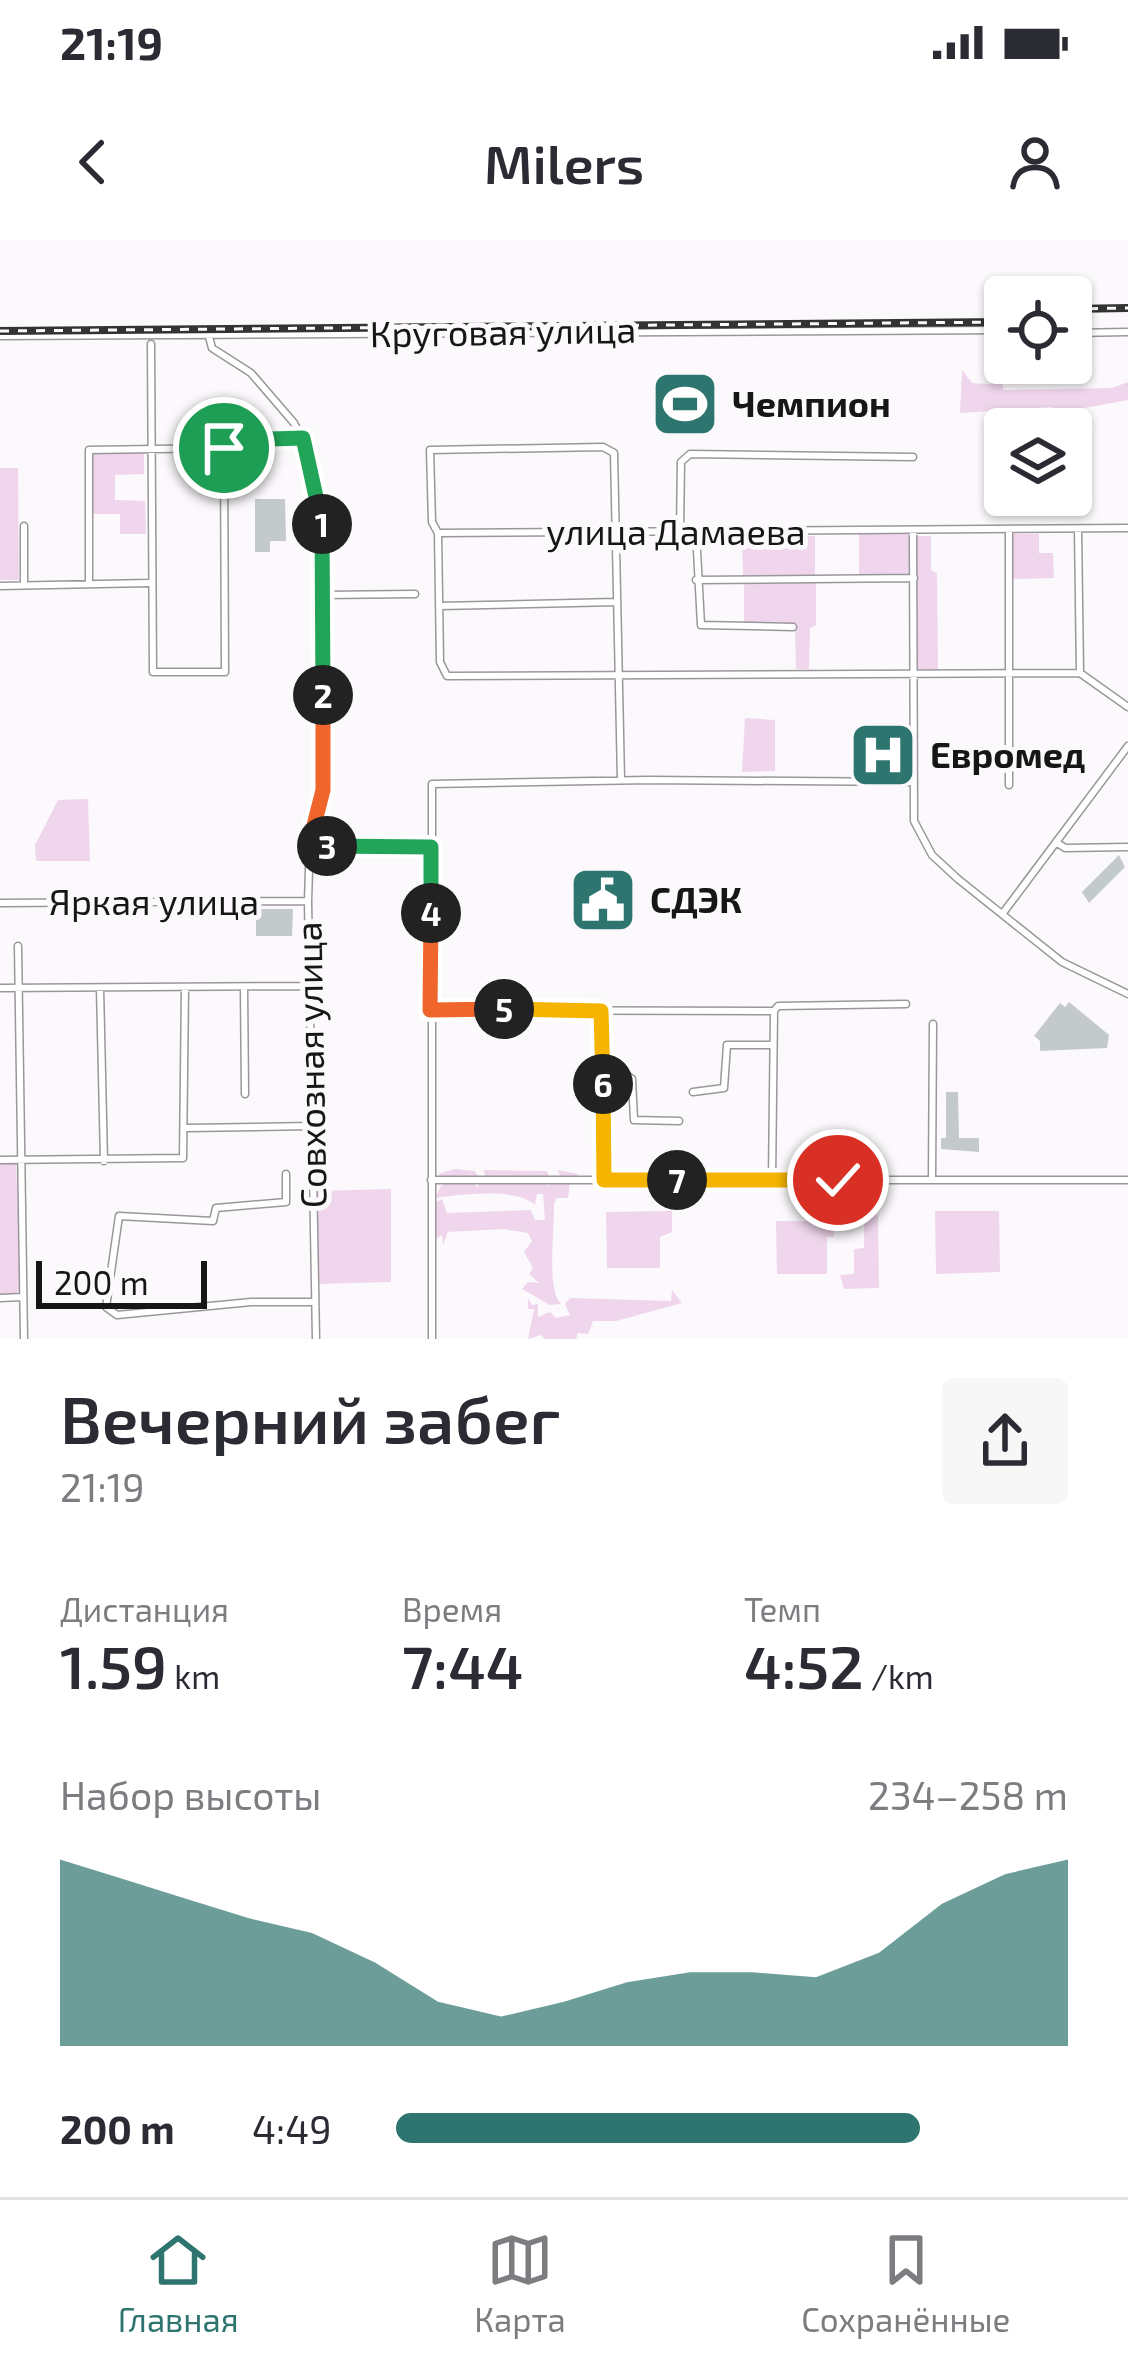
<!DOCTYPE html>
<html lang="ru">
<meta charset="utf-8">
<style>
body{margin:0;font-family:"Exo 2",sans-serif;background:#f7f7f7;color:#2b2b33;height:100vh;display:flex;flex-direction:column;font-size:45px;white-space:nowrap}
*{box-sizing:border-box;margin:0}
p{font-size:39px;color:#7c7c81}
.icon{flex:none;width:66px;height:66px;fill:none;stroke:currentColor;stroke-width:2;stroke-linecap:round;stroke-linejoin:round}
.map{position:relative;height:1099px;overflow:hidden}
.details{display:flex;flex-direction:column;background:#fff;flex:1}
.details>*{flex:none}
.tools{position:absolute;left:984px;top:36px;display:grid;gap:24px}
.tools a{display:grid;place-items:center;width:108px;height:108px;border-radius:12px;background:#fff;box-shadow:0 3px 9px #0004;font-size:60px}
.scale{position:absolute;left:36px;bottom:30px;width:171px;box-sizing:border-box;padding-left:12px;border:6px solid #171617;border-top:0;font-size:33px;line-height:42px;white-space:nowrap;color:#171617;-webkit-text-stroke:9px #fcf9fc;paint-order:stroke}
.pin{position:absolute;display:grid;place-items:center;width:102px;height:102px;color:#fff;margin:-51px;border:6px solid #fff;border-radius:50%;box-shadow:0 3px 12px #0007}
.km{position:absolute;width:60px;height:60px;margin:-30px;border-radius:50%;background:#222;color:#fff;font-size:33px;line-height:60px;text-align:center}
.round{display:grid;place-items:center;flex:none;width:126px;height:126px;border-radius:12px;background:#f7f7f7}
.summary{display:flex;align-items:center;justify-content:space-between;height:204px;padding:0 60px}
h1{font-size:66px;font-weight:600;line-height:90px}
.metrics{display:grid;grid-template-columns:repeat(3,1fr);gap:18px;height:204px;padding:12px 60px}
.metrics div{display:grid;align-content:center}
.metrics b{font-size:60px;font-weight:600}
.metrics small{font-size:33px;font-weight:400}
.metrics p{font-size:33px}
.chart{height:336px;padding:24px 60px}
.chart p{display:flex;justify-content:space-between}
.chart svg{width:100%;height:216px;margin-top:12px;fill:#2e756f;opacity:.7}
ul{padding:0 60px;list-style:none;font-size:39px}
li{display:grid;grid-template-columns:192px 144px 1fr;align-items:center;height:90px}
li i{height:30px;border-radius:15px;background:#2e756f}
.status{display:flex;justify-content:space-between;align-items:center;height:84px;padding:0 60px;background:#fff;direction:ltr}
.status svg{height:33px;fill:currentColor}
header{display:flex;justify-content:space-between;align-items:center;height:156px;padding:0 60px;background:#fff;font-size:54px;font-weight:600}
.tabs{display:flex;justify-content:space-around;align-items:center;height:168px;border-top:3px solid #e1e1e2;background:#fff;font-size:33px;color:#7c7c81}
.tabs a{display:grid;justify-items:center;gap:6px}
.tabs .selected{color:#2e756f}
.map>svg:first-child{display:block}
</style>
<div class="status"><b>21:19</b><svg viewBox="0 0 49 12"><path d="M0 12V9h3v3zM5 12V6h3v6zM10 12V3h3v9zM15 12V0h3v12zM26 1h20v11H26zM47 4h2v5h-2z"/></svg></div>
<header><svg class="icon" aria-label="back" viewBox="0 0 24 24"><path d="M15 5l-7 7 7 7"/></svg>Milers<svg class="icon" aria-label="person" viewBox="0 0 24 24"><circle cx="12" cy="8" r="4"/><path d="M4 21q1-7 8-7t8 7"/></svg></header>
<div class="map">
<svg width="1128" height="1099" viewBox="0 0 1128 1099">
<rect width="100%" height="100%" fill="#fcf9fc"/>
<path fill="#efd6ec" d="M962,130L972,143L990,144L1002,132L1003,150L1112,148L1128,142V160L1057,173L1052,167L960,173Z
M91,212H144V234L115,235V260L145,261L146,294H120V274H91Z
M0,228H18L19,340H0Z
M909,293L910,334L859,335V294Z
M1010,294H1039V313H1053L1054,338L1011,339Z
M815,296V335L743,336L742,297Z
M914,296H931V330L937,333L938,429H915Z
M744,342H816V385L810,388L809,429H796L795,385L744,384Z
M745,478L775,480V531L742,532Z
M88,559L90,621H36L35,605L58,560Z
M16,922L21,1048L16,1054L0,1055V923Z
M455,929L475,931L478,936L471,941L477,947L485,938L484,930L547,931L550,940L546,947L560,937L558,930L579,934L570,942L568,958H557L554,963C555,988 546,1049 561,1064L550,1065L522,1049L528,1042L539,1043L529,1034L533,1028L524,1012L532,1001L528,993L504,989L448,992L443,1005L442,995L434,1000V963L442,959L447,973L531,970L535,980H545L543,954H537L535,965C516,947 460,955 435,958L441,946L450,941L438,934Z
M391,949V1042L317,1044L315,951Z
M672,971V992L660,997V1028H607L606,972Z
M935,971H999L1000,1032L936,1034Z
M864,975H878L879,1048L844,1049L840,1035L854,1034V1009L864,1008Z
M776,981H833L834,997H827V1034H777Z
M672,1050L682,1063L616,1081H593L588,1094L578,1093L576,1099H545L541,1095L528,1099L534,1069H528V1058L532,1065L538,1064V1077L550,1072L556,1078L570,1075L565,1064L570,1058L671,1061Z"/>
<path fill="#c4c9c9" d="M255,259H285L286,301H270V312H255Z
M1119,615L1125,627L1089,663L1082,652Z
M256,669H293L292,696H256Z
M1069,762L1109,795L1107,808L1040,811V801L1034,796L1060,763L1065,767Z
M946,852H958L959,898H979V912L941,909V898H946Z"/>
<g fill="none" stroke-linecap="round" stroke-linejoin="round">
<defs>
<path id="street" d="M208,93L212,108L251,133L294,183L304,203L321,271L324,537L310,598L308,661L316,1099
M1071,93L1128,92
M0,96L1005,90
M151,104L153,432H225L224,208
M224,208L238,200L301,198
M24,286V345
M1078,289L1080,433
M913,291L914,581L932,615L958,639L1062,722L1128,754
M680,292L681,222L690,214L913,217
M696,292L701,385L793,387
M438,293L1128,288
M696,340L914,338
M89,344V210L224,208
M0,346L149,343
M322,355L415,354
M439,366L616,362
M621,540L614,213L603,207L430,210L432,282L438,293L440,422L447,436L1080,433L1128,467
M1009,545V290
M1056,602L1065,608L1128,607
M309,605L431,607
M0,663L308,661
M1003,673L1128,506
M18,706L24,1099
M0,748L308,746
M100,748L104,921
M244,748L245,854
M430,770L774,771L778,766L906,764
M601,771L603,941
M602,834H625L632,839L634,880L679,881
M693,852L724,848L727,805H773
M186,888L311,886
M0,920L183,918L185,748
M286,934V962L216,968L213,981L119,976L106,1067L117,1075L251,1062H315
M431,940H1128
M772,940L774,771
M932,940L933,784
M0,1058L23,1057
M432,1099V544L648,540L913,542"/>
</defs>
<use href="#street" stroke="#9a979a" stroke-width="9"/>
<use href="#street" stroke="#fff" stroke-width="6"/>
<defs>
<path id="rail" d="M1071,69L1128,68
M0,91L1005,82"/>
</defs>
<use href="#rail" stroke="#343334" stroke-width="8"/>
<use href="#rail" stroke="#fcf9fc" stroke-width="3" stroke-dasharray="9" stroke-linecap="butt"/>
</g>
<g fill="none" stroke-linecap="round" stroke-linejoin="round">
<defs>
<path id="split-1" d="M224,208L238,200L303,198L322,284"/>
<path id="split-2" d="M322,284L323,455"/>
<path id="split-3" d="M323,455V550L309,605L327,606"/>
<path id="split-4" d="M327,606L431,607V673"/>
<path id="split-5" d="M431,673L430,770L504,769"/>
<path id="split-6" d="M504,769L601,771L603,844"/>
<path id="split-7" d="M603,844L604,940H677"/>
<path id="split-8" d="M677,940H838"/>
</defs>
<use href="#split-1" stroke="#fff" stroke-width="24"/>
<use href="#split-2" stroke="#fff" stroke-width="24"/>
<use href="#split-3" stroke="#fff" stroke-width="24"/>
<use href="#split-4" stroke="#fff" stroke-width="24"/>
<use href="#split-5" stroke="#fff" stroke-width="24"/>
<use href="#split-6" stroke="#fff" stroke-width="24"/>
<use href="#split-7" stroke="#fff" stroke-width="24"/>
<use href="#split-8" stroke="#fff" stroke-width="24"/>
<use href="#split-1" stroke="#22a559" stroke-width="15"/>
<use href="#split-2" stroke="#22a559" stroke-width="15"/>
<use href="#split-3" stroke="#f0652b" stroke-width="15"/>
<use href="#split-4" stroke="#22a559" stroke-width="15"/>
<use href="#split-5" stroke="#f0652b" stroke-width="15"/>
<use href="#split-6" stroke="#f5b400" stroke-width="15"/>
<use href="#split-7" stroke="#f5b400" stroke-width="15"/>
<use href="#split-8" stroke="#f5b400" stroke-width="15"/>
</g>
<defs>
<symbol id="stadium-square" viewBox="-11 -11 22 22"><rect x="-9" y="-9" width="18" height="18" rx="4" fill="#2e756f" stroke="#fcf9fc"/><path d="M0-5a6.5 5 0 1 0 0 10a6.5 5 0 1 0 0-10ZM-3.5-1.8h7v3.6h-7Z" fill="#fff"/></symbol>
<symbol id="hospital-square" viewBox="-11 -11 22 22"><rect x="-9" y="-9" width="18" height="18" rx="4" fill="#2e756f" stroke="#fcf9fc"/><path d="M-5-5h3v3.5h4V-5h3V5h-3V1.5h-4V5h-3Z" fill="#fff"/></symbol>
<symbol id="civic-square" viewBox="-11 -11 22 22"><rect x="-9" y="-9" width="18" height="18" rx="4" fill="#2e756f" stroke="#fcf9fc"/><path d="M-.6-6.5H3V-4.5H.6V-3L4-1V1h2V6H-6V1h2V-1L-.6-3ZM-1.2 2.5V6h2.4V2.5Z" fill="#fff"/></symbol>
</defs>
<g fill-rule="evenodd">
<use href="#stadium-square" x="647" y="126" width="76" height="76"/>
<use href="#hospital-square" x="845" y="477" width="76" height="76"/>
<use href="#civic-square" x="565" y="622" width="76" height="76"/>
</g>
<g text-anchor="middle" stroke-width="10" stroke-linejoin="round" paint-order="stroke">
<g font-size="36" fill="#171617" stroke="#fcf9fc">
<text transform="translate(503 92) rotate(-1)" y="13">Круговая улица</text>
<text x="676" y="305">улица Дамаева</text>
<text x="154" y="675">Яркая улица</text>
<text transform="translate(311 825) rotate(-91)" y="13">Совхозная улица</text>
</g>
<g font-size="36" font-weight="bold" fill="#171617" stroke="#fcf9fc" text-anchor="start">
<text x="732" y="177">Чемпион</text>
<text x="930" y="528">Евромед</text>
<text x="650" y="673">СДЭК</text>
</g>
</g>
</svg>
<div class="tools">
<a><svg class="icon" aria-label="locate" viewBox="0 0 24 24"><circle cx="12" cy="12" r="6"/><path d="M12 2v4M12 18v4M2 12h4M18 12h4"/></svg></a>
<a><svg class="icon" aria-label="layers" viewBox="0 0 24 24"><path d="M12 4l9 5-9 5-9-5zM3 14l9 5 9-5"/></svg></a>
</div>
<div class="scale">200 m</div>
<div class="pin" style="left:224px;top:208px;background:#1e9e55"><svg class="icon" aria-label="arrive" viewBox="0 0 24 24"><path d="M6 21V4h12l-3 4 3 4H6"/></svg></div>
<div class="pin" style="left:838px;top:940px;background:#d93025"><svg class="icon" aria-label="check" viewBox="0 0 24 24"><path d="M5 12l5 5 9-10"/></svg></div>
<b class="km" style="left:322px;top:284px">1</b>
<b class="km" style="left:323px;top:455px">2</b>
<b class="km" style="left:327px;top:606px">3</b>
<b class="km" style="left:431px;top:673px">4</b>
<b class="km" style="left:504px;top:769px">5</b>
<b class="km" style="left:603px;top:844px">6</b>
<b class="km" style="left:677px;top:940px">7</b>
</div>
<section class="details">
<div class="summary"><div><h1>Вечерний забег</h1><p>21:19</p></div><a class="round"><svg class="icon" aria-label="share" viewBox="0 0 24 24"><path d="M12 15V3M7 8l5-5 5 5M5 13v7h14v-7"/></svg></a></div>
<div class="metrics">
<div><p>Дистанция</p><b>1.59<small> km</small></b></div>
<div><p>Время</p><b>7:44</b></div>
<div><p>Темп</p><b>4:52<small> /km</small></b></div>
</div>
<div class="chart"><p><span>Набор высоты</span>234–258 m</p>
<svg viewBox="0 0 160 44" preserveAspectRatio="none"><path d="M0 44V6L10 10L20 14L30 18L40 21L50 27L60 35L70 38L80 35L90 31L100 29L110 29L120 30L130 25L140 15L150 9L160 6V44z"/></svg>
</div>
<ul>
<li><b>200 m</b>4:49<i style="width:78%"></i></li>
</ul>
</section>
<nav class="tabs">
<a class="selected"><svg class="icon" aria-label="home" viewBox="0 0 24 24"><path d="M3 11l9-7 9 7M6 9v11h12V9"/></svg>Главная</a>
<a><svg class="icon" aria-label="map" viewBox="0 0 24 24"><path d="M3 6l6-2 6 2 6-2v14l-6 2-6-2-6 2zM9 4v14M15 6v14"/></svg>Карта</a>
<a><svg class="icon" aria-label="saved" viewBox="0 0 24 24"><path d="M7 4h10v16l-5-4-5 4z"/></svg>Сохранённые</a>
</nav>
